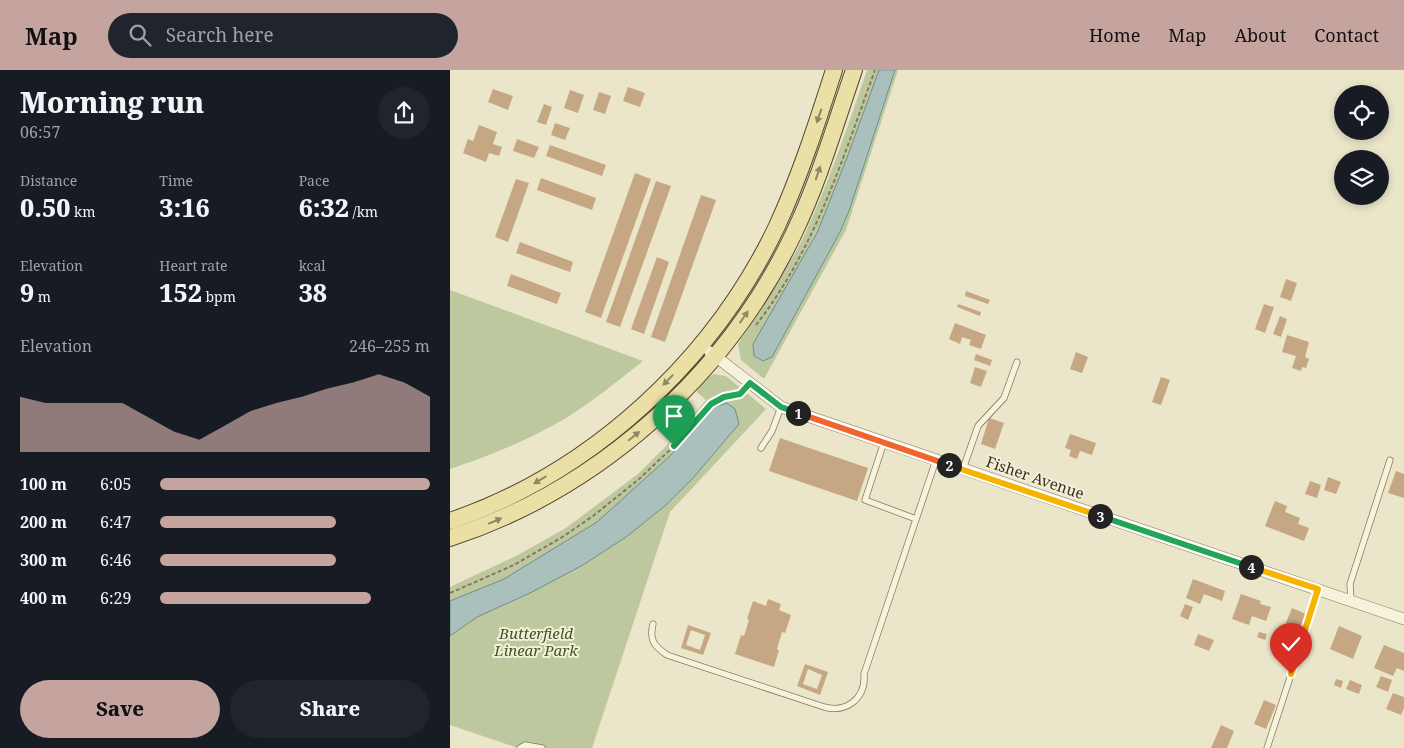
<!DOCTYPE html>
<meta charset="utf-8">
<style>
body{margin:0;font-family:"Noto Serif",serif;background:#20242c;color:#f1f3f6;height:100vh;display:flex;flex-direction:column;font-size:19px;white-space:nowrap}
*{box-sizing:border-box;margin:0}
p{font-size:16px;color:#9ea1a6}
.icon{flex:none;width:28px;height:28px;fill:none;stroke:currentColor;stroke-width:2;stroke-linecap:round;stroke-linejoin:round}
.map{position:relative;flex:1;overflow:hidden}
.sheet{display:flex;flex-direction:column;background:#171b24;width:450px}
.sheet>*{flex:none}
.tools{position:absolute;left:884px;top:15px;display:grid;gap:10px}
.tools a{display:grid;place-items:center;width:55px;height:55px;border-radius:50%;background:#171b24;box-shadow:0 2px 8px #0003;font-size:25px}
.pin{position:absolute;display:grid;place-items:center;width:42px;height:42px;color:#fff;margin:-51px -21px;border-radius:50% 50% 50% 0;rotate:-45deg;box-shadow:0 0 5px #0007}
.pin .icon{rotate:45deg}
.km{position:absolute;width:25px;height:25px;margin:-12px;border-radius:50%;background:#222;color:#fff;font-size:14px;line-height:25px;text-align:center}
.round{display:grid;place-items:center;flex:none;width:52px;height:52px;border-radius:26px;background:#20242c}
.head{display:flex;align-items:center;justify-content:space-between;height:85px;padding:0 20px}
h1{font-size:28px;font-weight:800;line-height:38px}
.stats{display:grid;grid-template-columns:repeat(3,1fr);gap:8px;height:85px;padding:5px 20px}
.stats div{display:grid;align-content:center}
.stats b{font-size:25px;font-weight:800}
.stats small{font-size:14px;font-weight:400}
.stats p{font-size:14px}
.chart{height:140px;padding:10px 20px}
.chart p{display:flex;justify-content:space-between}
.chart svg{width:100%;height:90px;margin-top:5px;fill:#c5a39f;opacity:.7}
.cta{display:flex;gap:10px;margin-top:auto;padding:10px 20px}
.cta a{flex:1;height:58px;border-radius:30px;background:#c5a39f;color:#111;font-size:20px;font-weight:800;line-height:58px;text-align:center}
.cta a+a{background:#20242c;color:#f1f3f6}
ul{padding:0 20px;list-style:none;font-size:16px}
li{display:grid;grid-template-columns:80px 60px 1fr;align-items:center;height:38px}
li i{height:12px;border-radius:6px;background:#c5a39f}
header{display:flex;align-items:center;gap:30px;box-sizing:border-box;height:70px;padding:0 25px;background:#c5a39f;color:#111}
header strong{font-size:24px}
nav{display:flex;gap:28px;margin-inline-start:auto;font-size:18px}
.search{width:350px;height:45px;background:#20242c;display:flex;align-items:center;gap:12px;box-sizing:border-box;padding:0 18px;border-radius:28px;color:#9ea1a6;font-size:19px}
main{display:flex;flex:1;min-height:0}
.map>svg:first-child{display:block}
</style>
<header>
<strong>Map</strong>
<div class="search"><svg class="icon" aria-label="search" viewBox="0 0 24 24"><circle cx="10" cy="10" r="6"/><path d="M15 15l6 6"/></svg>Search here</div>
<nav><a>Home</a><a>Map</a><a>About</a><a>Contact</a></nav>
</header>
<main>
<section class="sheet">
<div class="head"><div><h1>Morning run</h1><p>06:57</p></div><a class="round"><svg class="icon" aria-label="share" viewBox="0 0 24 24"><path d="M12 15V3M7 8l5-5 5 5M5 13v7h14v-7"/></svg></a></div>
<div class="stats">
<div><p>Distance</p><b>0.50<small> km</small></b></div>
<div><p>Time</p><b>3:16</b></div>
<div><p>Pace</p><b>6:32<small> /km</small></b></div>
</div>
<div class="stats">
<div><p>Elevation</p><b>9<small> m</small></b></div>
<div><p>Heart rate</p><b>152<small> bpm</small></b></div>
<div><p>kcal</p><b>38</b></div>
</div>
<div class="chart"><p><span>Elevation</span>246–255 m</p>
<svg viewBox="0 0 160 44" preserveAspectRatio="none"><path d="M0 44V17L10 20L20 20L30 20L40 20L50 27L60 34L70 38L80 31L90 24L100 20L110 17L120 13L130 10L140 6L150 10L160 17V44z"/></svg>
</div>
<ul>
<li><b>100 m</b>6:05<i style="width:100%"></i></li>
<li><b>200 m</b>6:47<i style="width:65%"></i></li>
<li><b>300 m</b>6:46<i style="width:65%"></i></li>
<li><b>400 m</b>6:29<i style="width:78%"></i></li>
</ul>
<div class="cta"><a>Save</a><a>Share</a></div>
</section>
<div class="map">
<svg width="954" height="678" viewBox="0 0 954 678">
<rect width="100%" height="100%" fill="#ebe6c9"/>
<path fill="#bdc89e" d="M417,0H448L396,160L314,309L291,290L288,274C312,237 340,197 358,157C381,106 399,53 417,0Z
M0,220L193,291C168,311 143,331 116,348C83,368 37,387 0,399Z
M264,304L276,306L316,339L220,442L142,678H68L0,655V517L66,486L116,458L188,404L223,369L256,330L246,321L258,307Z"/>
<path fill="#a9c0bc" stroke="#718d8b" d="M429,0H445L399,141L390,162L322,287L313,291L304,286L303,274L367,163L398,85Z
M277,333L285,339L289,354L243,408L216,435L176,467L133,495L80,523L27,547L0,566V531L54,509L147,452L220,386L262,338Z"/>
<path fill="#c5a883" fill-rule="evenodd" d="M178,17L195,23L190,37L173,31Z
M43,19L63,26L58,40L38,32Z
M120,20L134,25L128,43L114,38Z
M149,22L161,26L155,44L143,40Z
M94,34L102,37L96,55L87,52Z
M105,53L120,58L115,70L101,65Z
M29,55L47,62L43,74L52,77L49,86L39,83L36,92L13,83L18,69L23,71Z
M67,69L89,77L84,88L63,81Z
M100,75L156,95L152,106L96,86Z
M185,103L201,109L151,248L135,242Z
M91,108L146,128L142,140L87,120Z
M66,109L79,113L58,172L45,167Z
M206,111L221,116L170,257L156,252Z
M251,125L266,130L215,272L201,267Z
M70,172L123,192L120,202L66,183Z
M207,187L219,192L194,264L181,259Z
M61,204L111,223L107,234L57,216Z
M836,209L847,213L841,231L830,227Z
M516,221L540,230L538,234L515,226Z
M508,234L531,242L530,246L507,237Z
M814,234L824,237L815,263L805,259Z
M830,246L837,249L831,267L823,264Z
M505,253L536,265L531,279L519,275L521,270L512,267L510,274L499,269Z
M837,265L859,272L855,287L859,289L856,298L852,297L851,301L842,298L846,286L832,282Z
M626,282L638,287L632,303L620,299Z
M526,284L542,290L540,296L524,290Z
M525,297L537,301L531,317L520,313Z
M711,307L720,310L711,335L702,332Z
M539,348L554,353L545,379L531,374Z
M620,364L646,373L642,385L630,381L627,389L619,386L621,380L615,378Z
M330,368L418,398L407,431L319,401Z
M946,401L954,404V428L938,423Z
M878,407L891,412L886,424L874,420Z
M860,411L871,415L867,428L855,424Z
M825,431L837,436L835,442L850,448L848,454L859,458L854,471L815,456Z
M743,509L775,521L772,531L754,524L750,534L736,528Z
M791,524L811,531L810,534L821,537L816,551L802,546L799,555L782,549Z
M318,529L331,534L329,540L341,545L335,563L332,562L327,579L329,580L324,597L285,584L291,565L294,566L299,550L297,549L303,531L316,536Z
M735,534L743,537L738,550L730,546Z
M842,538L856,544L843,576L829,570Z
M238,555L261,563L253,585L231,578ZM241,560L255,565L250,580L236,575Z
M889,556L912,566L903,589L880,579Z
M809,562L817,564L815,570L807,567Z
M748,564L764,570L759,581L744,575Z
M823,569L833,573L830,581L820,578Z
M934,575L954,583V601L947,598L943,606L924,598Z
M355,594L378,602L370,625L347,616ZM358,599L372,605L367,619L353,614Z
M931,606L942,610L938,622L926,617Z
M886,609L893,611L891,618L884,615Z
M900,610L912,615L909,624L896,619Z
M943,623L954,627V638L951,645L936,639Z
M814,630L826,635L816,659L804,654Z
M771,655L784,661L777,678H761Z"/>
<g fill="none" stroke-linecap="round" stroke-linejoin="round">
<defs>
<path id="service" d="M434,372L415,430L466,449
M311,378L322,361L331,337
M513,399L528,356L554,328L567,292
M901,531L900,514L940,390
M203,554C199,570 204,576 217,585L374,637C396,643 416,629 414,604L486,390
M70,678L75,675L92,678
M817,678L869,519"/>
<path id="minor" d="M260,282L331,337L954,549"/>
<path id="primary" d="M0,451C141,403 263,291 327,156C350,106 367,53 384,0
M0,468C149,419 277,305 344,163C369,111 385,55 404,0"/>
</defs>
<use href="#service" stroke="#86795f" stroke-width="7"/>
<use href="#minor" stroke="#86795f" stroke-width="12"/>
<use href="#primary" stroke="#544733" stroke-width="18"/>
<path stroke="#86795f" stroke-width="2" stroke-dasharray="4 2.5" stroke-linecap="butt" d="M306,255C364,181 393,88 425,0
M0,523L64,495L114,466L143,446L188,410L224,376L261,334L274,327L290,324L294,321"/>
<use href="#service" stroke="#f6f2dc" stroke-width="5.5"/>
<use href="#minor" stroke="#f6f2dc" stroke-width="11"/>
<use href="#primary" stroke="#eadfa5" stroke-width="16"/>
</g>
<defs><path id="oneway-solid" d="M-6-.8H1V-3.2L6.5 0L1 3.2V.8H-6Z" transform="scale(1.25)"/></defs>
<g fill="#918763">
<use href="#oneway-solid" transform="translate(369 46) rotate(109)"/>
<use href="#oneway-solid" transform="translate(368 103) rotate(-71)"/>
<use href="#oneway-solid" transform="translate(294 247) rotate(-55)"/>
<use href="#oneway-solid" transform="translate(218 310) rotate(134)"/>
<use href="#oneway-solid" transform="translate(184 366) rotate(-39)"/>
<use href="#oneway-solid" transform="translate(90 410) rotate(149)"/>
<use href="#oneway-solid" transform="translate(45 451) rotate(-23)"/>
</g>
<g fill="none" stroke-linecap="round" stroke-linejoin="round">
<defs>
<path id="split-1" d="M224,376L261,334L274,327L290,324L300,313L331,337L348,343"/>
<path id="split-2" d="M348,343L499,395"/>
<path id="split-3" d="M499,395L650,446"/>
<path id="split-4" d="M650,446L801,497"/>
<path id="split-5" d="M801,497L868,519L841,604"/>
</defs>
<use href="#split-1" stroke="#fff" stroke-width="10"/>
<use href="#split-2" stroke="#fff" stroke-width="10"/>
<use href="#split-3" stroke="#fff" stroke-width="10"/>
<use href="#split-4" stroke="#fff" stroke-width="10"/>
<use href="#split-5" stroke="#fff" stroke-width="10"/>
<use href="#split-1" stroke="#22a559" stroke-width="6"/>
<use href="#split-2" stroke="#f0652b" stroke-width="6"/>
<use href="#split-3" stroke="#f5b400" stroke-width="6"/>
<use href="#split-4" stroke="#22a559" stroke-width="6"/>
<use href="#split-5" stroke="#f5b400" stroke-width="6"/>
</g>
<g text-anchor="middle" stroke-width="4" stroke-linejoin="round" paint-order="stroke">
<g font-size="15" fill="#382f21" stroke="#f3efd8">
<text transform="translate(585 408) rotate(19)" y="5">Fisher Avenue</text>
</g>
<g font-size="15" font-style="italic" fill="#42522a" stroke="#f3efd8">
<text x="86" y="569">Butterfield<tspan x="86" dy="17">Linear Park</tspan></text>
</g>
</g>
</svg>
<div class="tools">
<a><svg class="icon" aria-label="locate" viewBox="0 0 24 24"><circle cx="12" cy="12" r="6"/><path d="M12 2v4M12 18v4M2 12h4M18 12h4"/></svg></a>
<a><svg class="icon" aria-label="layers" viewBox="0 0 24 24"><path d="M12 4l9 5-9 5-9-5zM3 14l9 5 9-5"/></svg></a>
</div>
<div class="pin" style="left:224px;top:376px;background:#1e9e55"><svg class="icon" aria-label="arrive" viewBox="0 0 24 24"><path d="M6 21V4h12l-3 4 3 4H6"/></svg></div>
<div class="pin" style="left:841px;top:604px;background:#d93025"><svg class="icon" aria-label="check" viewBox="0 0 24 24"><path d="M5 12l5 5 9-10"/></svg></div>
<b class="km" style="left:348px;top:343px">1</b>
<b class="km" style="left:499px;top:395px">2</b>
<b class="km" style="left:650px;top:446px">3</b>
<b class="km" style="left:801px;top:497px">4</b>
</div>
</main>
